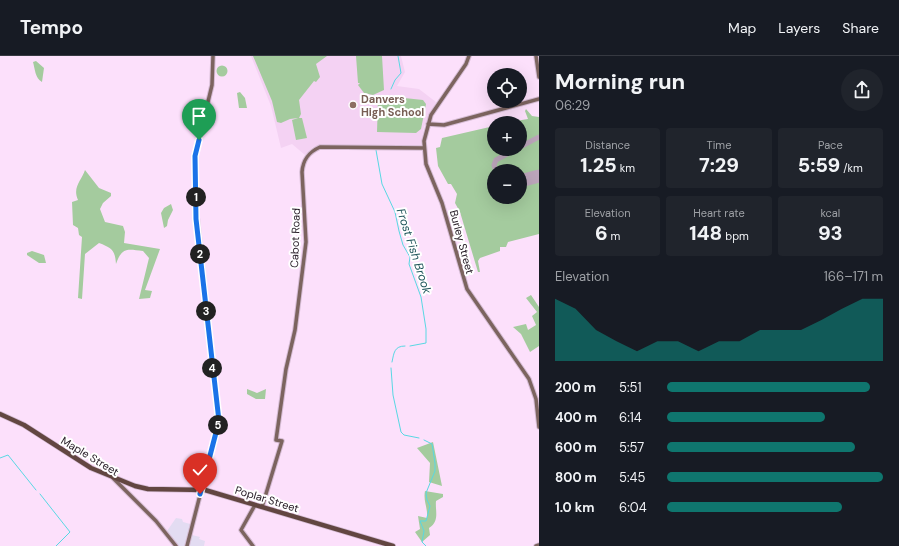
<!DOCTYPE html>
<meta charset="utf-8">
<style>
body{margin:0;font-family:"DM Sans",sans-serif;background:#20242c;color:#f1f3f6;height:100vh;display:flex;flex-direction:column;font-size:15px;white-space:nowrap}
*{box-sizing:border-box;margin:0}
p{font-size:13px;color:#9ea1a6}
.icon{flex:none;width:22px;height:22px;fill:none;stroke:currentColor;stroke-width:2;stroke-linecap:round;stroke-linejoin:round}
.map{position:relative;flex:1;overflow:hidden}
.drawer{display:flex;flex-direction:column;background:#171b24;width:360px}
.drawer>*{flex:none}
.fabs{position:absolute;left:487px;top:12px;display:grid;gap:8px}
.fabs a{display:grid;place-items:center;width:40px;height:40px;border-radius:50%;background:#171b24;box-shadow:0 4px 16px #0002;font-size:20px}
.pin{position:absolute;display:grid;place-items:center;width:34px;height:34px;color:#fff;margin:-41px -17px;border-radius:50% 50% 50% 0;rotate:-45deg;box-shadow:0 0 4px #0007}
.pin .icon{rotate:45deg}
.km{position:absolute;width:20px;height:20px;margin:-10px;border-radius:50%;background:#222;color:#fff;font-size:11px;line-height:20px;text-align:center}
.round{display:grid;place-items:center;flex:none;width:42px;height:42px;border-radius:21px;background:#20242c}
.headline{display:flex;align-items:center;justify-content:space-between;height:68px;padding:0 16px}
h1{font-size:22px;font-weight:800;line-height:30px}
.figures{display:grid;grid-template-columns:repeat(3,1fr);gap:6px;height:68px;padding:4px 16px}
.figures div{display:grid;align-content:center;border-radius:4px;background:#20242c;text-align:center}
.figures b{font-size:20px;font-weight:800}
.figures small{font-size:11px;font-weight:400}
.figures p{font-size:11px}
.chart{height:112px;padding:8px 16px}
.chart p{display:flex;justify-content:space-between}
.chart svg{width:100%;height:72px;margin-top:4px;fill:#0f766e;opacity:.7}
ul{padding:0 16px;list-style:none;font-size:13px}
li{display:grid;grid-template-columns:64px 48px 1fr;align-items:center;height:30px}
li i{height:10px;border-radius:5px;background:#0f766e}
header{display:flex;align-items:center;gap:24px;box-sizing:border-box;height:56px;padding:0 20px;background:#171b24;border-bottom:1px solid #363941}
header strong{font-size:19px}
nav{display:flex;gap:22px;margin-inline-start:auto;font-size:14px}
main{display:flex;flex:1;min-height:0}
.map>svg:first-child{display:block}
</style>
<header>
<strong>Tempo</strong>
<nav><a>Map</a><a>Layers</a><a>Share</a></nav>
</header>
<main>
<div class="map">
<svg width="539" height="490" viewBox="0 0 539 490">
<rect width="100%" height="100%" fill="#fce0fb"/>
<path fill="#e3dcf2" d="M176,462L182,463L183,466L194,469L192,479L200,481L199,483L205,485L204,490H178L167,475Z"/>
<path fill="#f4d2f3" d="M251,0H401L405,16L397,30L419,33L436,46L424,71L421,89H322L313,91L305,99L292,88L281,92L271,50Z"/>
<path fill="#a4cb9e" d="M253,0H327L316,8L320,21L316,26L314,25L299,44L301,58L299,62H302L307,82L296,84L292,64L298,62L290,63L281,67L277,66L272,45Z
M382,0L384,34L373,39L364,37L358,29L360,27H358L356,0Z
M36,5L44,12L42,26C35,22 35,13 33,6Z
M216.5 15a5.5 5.5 0 1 1 11 0a5.5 5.5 0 1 1-11 0Z
M240,36L245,42L247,52H239L237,37Z
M386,40L423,44L426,48L421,73L416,77L377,76L378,43Z
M526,53L532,60L539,61V79L520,89V67H504L528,63L525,55Z
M494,70V93H512L496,102L493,105L494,141H520V130L539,125V178L508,186L506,191H500V195L480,202L478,205L480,216H478L460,156L455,147L457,138L451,128H448L438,110L436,92L440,91L442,82Z
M539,83V115L520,121V115H497L495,110L497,105Z
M85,114L99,132L111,137V140L103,147L100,153L105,166L123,170L125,176L124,187L160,193L145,234L152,235L150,242L139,243L149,202L143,195C127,193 122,191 116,208C115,194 112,192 99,187L85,198L82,243L78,242L82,181L79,179L78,172L73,169L72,146L78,144C72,131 82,124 85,114Z
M171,148L173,154L168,164L167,170L164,172L161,157L164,152Z
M32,195L44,199L46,207H39L27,199V197Z
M531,239L539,251V290L530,296L521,278L513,271L526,268L528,274L536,269L532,260L537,256L526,242Z
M247,333L257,337L266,333L265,343H256L247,338Z
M433,386L442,430L429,426L430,407L417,392Z
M425,435L443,438V441L436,445C435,455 440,465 429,472L430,479L422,486L415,476L420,473L418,460L427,462C428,452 423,445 425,435Z"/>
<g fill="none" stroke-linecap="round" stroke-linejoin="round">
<path stroke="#58d8e3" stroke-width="1" d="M391,33L395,24L401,17L398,0
M376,94L382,128L395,156L399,175L403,189L410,201L409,208L421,241L426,273V287L410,290
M392,306C394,297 394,290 405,290
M391,312L393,339L401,376L404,379L419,382
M424,384L432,388L435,407V415L426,437L427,444L430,450L426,465H420L424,475L422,486L426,490
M0,402L8,399L36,434
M40,438L70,476L56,490"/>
<path stroke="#bca5bb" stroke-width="5" d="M520,91L539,81
M496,115L494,109L496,104L516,93"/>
<path stroke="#bca5bb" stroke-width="13" d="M520,125L539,120"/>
<defs>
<path id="secondary" d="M469,0L466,8L431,59L424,85L426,108L442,147L467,233L529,323L536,343L539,371
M536,0L539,21
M428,68L444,69L539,43
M113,422L156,465L176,490
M262,451L282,385L276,384L286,313L295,274L306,186L302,116C303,103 309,96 320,91L424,92
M187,490L219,365L196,150L195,100L212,29L213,0
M253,490L241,474L255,449
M536,490L539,489"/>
<path id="primary" d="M0,358L24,369L91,412L135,430L148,433L205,434L393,490"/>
</defs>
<use href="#secondary" stroke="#d5bcd4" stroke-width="5.5"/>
<use href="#primary" stroke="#d5bcd4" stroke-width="6"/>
<use href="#secondary" stroke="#7c645f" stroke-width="3.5"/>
<use href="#primary" stroke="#624641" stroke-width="4.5"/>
</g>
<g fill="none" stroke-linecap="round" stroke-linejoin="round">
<defs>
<path id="route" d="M199,84L195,100L196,163L219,365L200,438"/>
</defs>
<use href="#route" stroke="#fff" stroke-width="8"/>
<use href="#route" stroke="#1a73e8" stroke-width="5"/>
</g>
<circle fill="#8d6e63" stroke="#fff" stroke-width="1.5" cx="353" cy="49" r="4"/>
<g text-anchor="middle" stroke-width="4" stroke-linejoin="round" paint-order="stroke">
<g font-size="11" font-weight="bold" fill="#785e54" stroke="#fff" text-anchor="start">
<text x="361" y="47">Danvers<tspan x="361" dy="13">High School</tspan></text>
</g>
<g font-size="11" fill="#221822" stroke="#fff">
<text transform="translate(295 182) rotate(-88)" y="4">Cabot Road</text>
<text transform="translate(462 186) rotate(75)" y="4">Burley Street</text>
<text transform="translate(90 400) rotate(31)" y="4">Maple Street</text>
<text transform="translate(267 443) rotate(17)" y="4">Poplar Street</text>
</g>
<g font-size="12" font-style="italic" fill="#21575c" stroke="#fff">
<text transform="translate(414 195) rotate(72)" y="4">Frost Fish Brook</text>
</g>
</g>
</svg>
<div class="fabs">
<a><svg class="icon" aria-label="locate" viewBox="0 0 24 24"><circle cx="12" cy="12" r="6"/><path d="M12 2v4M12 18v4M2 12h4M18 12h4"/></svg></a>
<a>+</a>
<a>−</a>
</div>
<div class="pin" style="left:199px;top:84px;background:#1e9e55"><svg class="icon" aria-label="arrive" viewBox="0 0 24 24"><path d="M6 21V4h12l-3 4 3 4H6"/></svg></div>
<div class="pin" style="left:200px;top:438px;background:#d93025"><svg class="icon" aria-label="check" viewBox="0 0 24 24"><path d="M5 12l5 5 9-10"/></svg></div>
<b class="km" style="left:196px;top:141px">1</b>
<b class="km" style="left:200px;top:198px">2</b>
<b class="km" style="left:206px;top:255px">3</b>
<b class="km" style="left:212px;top:312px">4</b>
<b class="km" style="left:218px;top:369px">5</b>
</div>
<section class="drawer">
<div class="headline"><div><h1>Morning run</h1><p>06:29</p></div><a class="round"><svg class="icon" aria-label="share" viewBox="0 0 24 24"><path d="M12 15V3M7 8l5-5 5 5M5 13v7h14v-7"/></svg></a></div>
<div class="figures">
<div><p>Distance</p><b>1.25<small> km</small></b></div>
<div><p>Time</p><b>7:29</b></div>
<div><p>Pace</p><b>5:59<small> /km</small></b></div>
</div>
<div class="figures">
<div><p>Elevation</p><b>6<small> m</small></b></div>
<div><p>Heart rate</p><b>148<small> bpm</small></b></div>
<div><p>kcal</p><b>93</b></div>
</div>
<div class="chart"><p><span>Elevation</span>166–171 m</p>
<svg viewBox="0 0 160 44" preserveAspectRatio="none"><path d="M0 44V6L10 12L20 25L30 32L40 38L50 32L60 32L70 38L80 32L90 32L100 25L110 25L120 25L130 19L140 12L150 6L160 6V44z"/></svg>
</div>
<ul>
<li><b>200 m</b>5:51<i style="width:94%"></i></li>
<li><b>400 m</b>6:14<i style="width:73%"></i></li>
<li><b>600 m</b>5:57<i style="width:87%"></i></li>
<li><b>800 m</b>5:45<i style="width:100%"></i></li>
<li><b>1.0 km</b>6:04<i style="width:81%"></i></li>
</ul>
</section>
</main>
